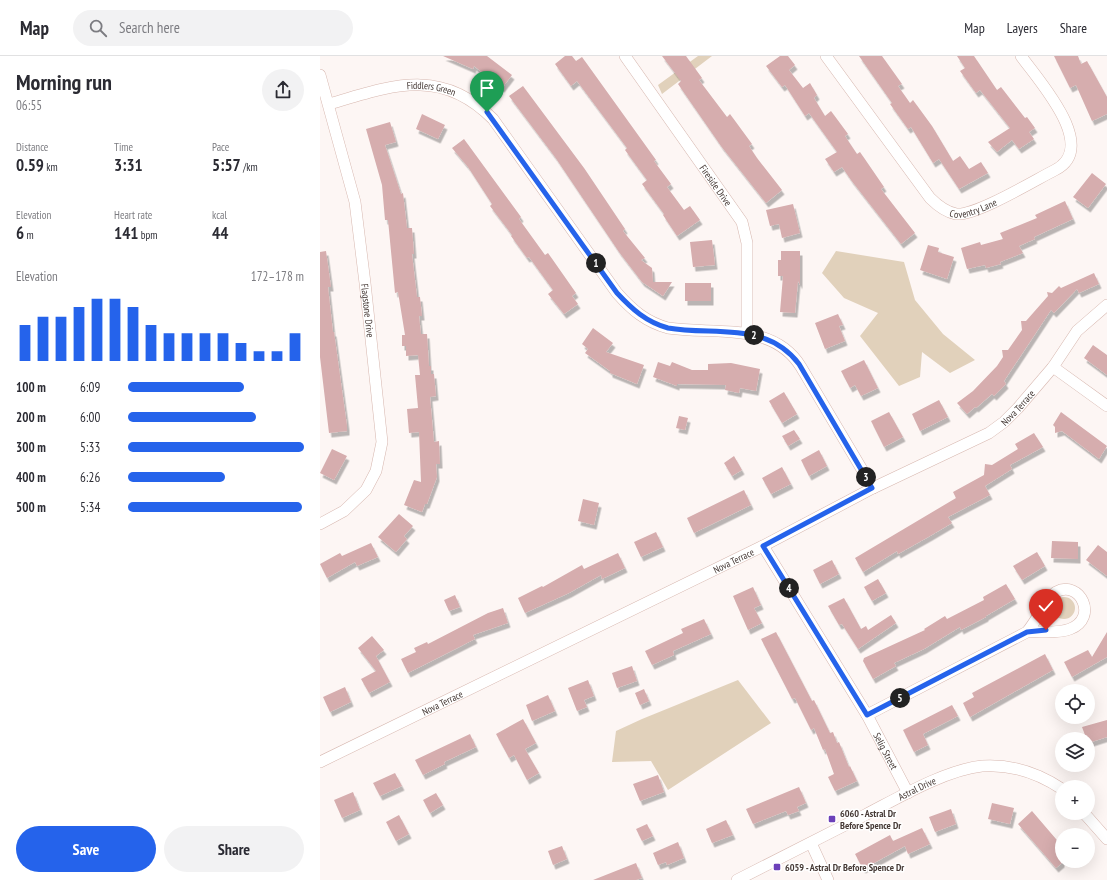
<!DOCTYPE html>
<meta charset="utf-8">
<style>
body{margin:0;font-family:"PT Sans Narrow",sans-serif;background:#f2f2f3;color:#2b2b33;height:100vh;display:flex;flex-direction:column;font-size:15px;white-space:nowrap}
*{box-sizing:border-box;margin:0}
p{font-size:13px;color:#7c7c81}
.icon{flex:none;width:22px;height:22px;fill:none;stroke:currentColor;stroke-width:2;stroke-linecap:round;stroke-linejoin:round}
.map{position:relative;flex:1;overflow:hidden}
.sheet{display:flex;flex-direction:column;background:#fff;width:320px}
.sheet>*{flex:none}
.buttons{position:absolute;left:735px;top:628px;display:grid;gap:8px}
.buttons a{display:grid;place-items:center;width:40px;height:40px;border-radius:50%;background:#fff;box-shadow:0 4px 16px #0002;font-size:20px}
.pin{position:absolute;display:grid;place-items:center;width:34px;height:34px;color:#fff;margin:-41px -17px;border-radius:50% 50% 50% 0;rotate:-45deg;box-shadow:0 0 4px #0007}
.pin .icon{rotate:45deg}
.km{position:absolute;width:20px;height:20px;margin:-10px;border-radius:50%;background:#222;color:#fff;font-size:11px;line-height:20px;text-align:center}
.round{display:grid;place-items:center;flex:none;width:42px;height:42px;border-radius:21px;background:#f2f2f3}
.summary{display:flex;align-items:center;justify-content:space-between;height:68px;padding:0 16px}
h1{font-size:22px;font-weight:800;line-height:30px}
.figures{display:grid;grid-template-columns:repeat(3,1fr);gap:6px;height:68px;padding:4px 16px}
.figures div{display:grid;align-content:center}
.figures b{font-size:17px;font-weight:800}
.figures small{font-size:11px;font-weight:400}
.figures p{font-size:11px}
.chart{height:112px;padding:8px 16px}
.chart p{display:flex;justify-content:space-between}
.chart svg{width:100%;height:72px;margin-top:4px;stroke:#2563eb;stroke-width:6}
.primary-button{display:flex;gap:8px;margin-top:auto;padding:8px 16px}
.primary-button a{flex:1;height:46px;border-radius:24px;background:#2563eb;color:#fff;font-size:16px;font-weight:800;line-height:46px;text-align:center}
.primary-button a+a{background:#f2f2f3;color:#2b2b33}
ul{padding:0 16px;list-style:none;font-size:13px}
li{display:grid;grid-template-columns:64px 48px 1fr;align-items:center;height:30px}
li i{height:10px;border-radius:5px;background:#2563eb}
header{display:flex;align-items:center;gap:24px;box-sizing:border-box;height:56px;padding:0 20px;background:#fff;border-bottom:1px solid #e1e1e2}
header strong{font-size:19px}
nav{display:flex;gap:22px;margin-inline-start:auto;font-size:14px}
.search{width:280px;height:36px;background:#f2f2f3;display:flex;align-items:center;gap:10px;box-sizing:border-box;padding:0 14px;border-radius:22px;color:#7c7c81;font-size:15px}
main{display:flex;flex:1;min-height:0}
.map>svg:first-child{display:block}
</style>
<header>
<strong>Map</strong>
<div class="search"><svg class="icon" aria-label="search" viewBox="0 0 24 24"><circle cx="10" cy="10" r="6"/><path d="M15 15l6 6"/></svg>Search here</div>
<nav><a>Map</a><a>Layers</a><a>Share</a></nav>
</header>
<main>
<section class="sheet">
<div class="summary"><div><h1>Morning run</h1><p>06:55</p></div><a class="round"><svg class="icon" aria-label="share" viewBox="0 0 24 24"><path d="M12 15V3M7 8l5-5 5 5M5 13v7h14v-7"/></svg></a></div>
<div class="figures">
<div><p>Distance</p><b>0.59<small> km</small></b></div>
<div><p>Time</p><b>3:31</b></div>
<div><p>Pace</p><b>5:57<small> /km</small></b></div>
</div>
<div class="figures">
<div><p>Elevation</p><b>6<small> m</small></b></div>
<div><p>Heart rate</p><b>141<small> bpm</small></b></div>
<div><p>kcal</p><b>44</b></div>
</div>
<div class="chart"><p><span>Elevation</span>172–178 m</p>
<svg viewBox="0 0 160 44" preserveAspectRatio="none"><path d="M5 44V22M15 44V17M25 44V17M35 44V11M45 44V6M55 44V6M65 44V11M75 44V22M85 44V27M95 44V27M105 44V27M115 44V27M125 44V33M135 44V38M145 44V38M155 44V27"/></svg>
</div>
<ul>
<li><b>100 m</b>6:09<i style="width:66%"></i></li>
<li><b>200 m</b>6:00<i style="width:73%"></i></li>
<li><b>300 m</b>5:33<i style="width:100%"></i></li>
<li><b>400 m</b>6:26<i style="width:55%"></i></li>
<li><b>500 m</b>5:34<i style="width:99%"></i></li>
</ul>
<div class="primary-button"><a>Save</a><a>Share</a></div>
</section>
<div class="map">
<svg width="787" height="824" viewBox="0 0 787 824">
<defs>
<filter id="shadow"><feDropShadow dx="2.5" dy="4.5" stdDeviation="0" flood-color="#0004"/></filter>
</defs>
<rect width="100%" height="100%" fill="#fdf6f4"/>
<path fill="#e1d1bb" d="M378,0H392L342,38L338,29Z
M516,195L584,206L595,244L623,278L655,304L630,317L602,296L600,321L579,330L540,280L558,257L524,242L502,217Z
M733 552a11 11 0 1 1 22 0a11 11 0 1 1-22 0Z
M418,624L451,667L348,734L331,705L292,706L296,675L322,663Z"/>
<path fill="#d6adae" filter="url(#shadow)" d="M123,0H167L192,19L182,32L154,10L153,13Z
M245,0H252L256,5L262,1L336,104L334,105L351,128L347,131L364,154L370,150L380,164L357,180L343,159L344,158L322,128L327,124L305,94L307,92L257,25L251,30L235,8Z
M342,0H366L382,22L379,24L407,61L410,58L432,88L429,90L437,102L462,134L446,147L401,90L358,28L361,25Z
M460,0H468L475,9L469,14L483,32L490,27L497,39L494,42L505,60L511,55L528,78L525,80L537,98L540,96L564,131L561,133L595,177L581,188L531,124L522,111L514,116L505,103L517,96L489,57L485,60L465,29L462,31L446,10Z
M539,0H562L582,28L578,30L590,47L593,44L612,70L633,105L640,100L649,113L661,106L668,117L639,133L619,103L613,107L591,71L588,73L570,48L572,47Z
M637,0H654L677,34L681,31L705,62L707,61L715,72L709,76L714,83L699,93L692,84L677,96L668,86L690,72L660,34L656,37L640,15L645,12Z
M734,0H758L761,8L767,5L787,41V58L772,65L756,29L750,32Z
M203,30L264,112L305,173L303,175L325,202L321,204L332,212L333,226H352L343,240L322,226L299,196L235,101L189,40Z
M102,58L125,69L118,83L96,73Z
M70,66L76,86L65,89L81,138L83,137L87,172H92L94,198H92L97,241H100L102,260H99L101,278H107L109,310H111V318H114L116,340L110,341L114,386L119,385L120,408H116L117,421L107,448H105L102,456L84,449L94,424L101,426L99,376L89,377L87,353L98,352L95,319H100L98,299L86,300V290H82V279H85L78,236L75,237L68,164H65L62,129L46,73Z
M144,83L201,161L199,163L225,199L228,197L256,237L252,240L258,248L244,258L228,238L233,234L209,201L207,202L191,180L192,179L170,150L172,148L148,111L132,92Z
M772,117L786,128L768,152L753,141Z
M745,145L753,163L714,181L715,183L699,190L703,197L680,206L681,208L666,212L665,209L647,213L641,192L660,186L661,189L683,183L680,177L717,162L715,159Z
M473,148L480,177L462,182L459,168L450,170L446,154Z
M392,184L395,209L373,211L370,186Z
M608,189L619,192L618,196L634,201L627,223L600,214Z
M6,195L11,231H8L13,276H14L27,370V375L9,377L0,301V196Z
M461,195H480V229L478,225L475,257L460,256L463,220H458V204H461Z
M774,217L779,228L759,237L757,233L734,257L731,254L684,325L686,328L674,340L672,338L656,352L655,351L647,358L637,347L653,335L677,310L683,301L682,294H688L702,274L701,265H706L728,240L727,236L732,237L739,230L741,232Z
M365,227H391V245H365Z
M518,258L523,269L519,270L525,285L505,293L495,267Z
M273,272L293,287L286,296L324,309L317,328L290,317V315L265,297L268,293L262,288Z
M773,289L787,299V319L764,302Z
M544,304L558,332L541,340L535,329L530,332L521,315Z
M338,306L350,310L352,306L372,314H388V308L411,307L440,313L436,335L420,332L419,337L405,334L406,329L357,328V330L333,321Z
M464,336L477,358L462,367L449,345Z
M619,344L628,361L600,375L592,358Z
M569,356L583,381L564,391L551,365Z
M741,356L787,390L779,403L742,375L735,377V371L733,369Z
M359,360L368,362L365,374L356,372Z
M474,374L480,383L468,390L462,380Z
M714,377L723,391L690,409L692,413L665,430L670,439L628,461L632,467L610,480L578,498L577,495L543,516L535,502L636,442L633,436L664,419L665,408L672,409L698,393L695,388Z
M12,393L27,400L14,424L0,417Z
M499,394L507,410L489,420L481,404Z
M414,400L422,414L412,420L404,407Z
M462,411L471,428L451,438L442,422Z
M424,434L431,449L374,477L367,462Z
M263,443L279,447L274,469L258,465Z
M79,458L93,470L84,480L87,483L76,496L58,481Z
M336,476L343,491L321,501L314,486Z
M732,485L758,486V503L731,502Z
M51,487L58,501L37,510L35,506L7,522L0,508L20,497L22,500Z
M778,489L787,496V520L766,504Z
M717,496L725,510L702,524L693,510Z
M298,497L305,512L282,523L281,519L249,537L205,557L198,542L222,530L223,531L262,509L264,513Z
M512,504L519,518L500,528L493,514Z
M558,523L566,537L552,545L544,531Z
M686,528L695,543L666,560V561L641,574L640,571L604,593L574,607L576,610L553,623L543,605L544,602L605,574L604,573L625,560L627,563L664,544L663,541Z
M433,531L441,549L434,552L442,567L428,574L413,540Z
M135,539L140,551L129,555L124,544Z
M524,542L541,573L546,570L548,574L571,559L576,567L538,593L522,568L519,569L508,550Z
M183,552L188,567L153,579L155,583L88,617L81,603L96,596L94,592L107,586L108,588L168,557Z
M384,563L391,578L353,595L354,599L332,609L325,595L363,577L361,573Z
M456,576L492,645L494,644L510,677L513,676L517,687L519,686L529,711L530,710L537,725L515,735L508,721L514,718L505,693L503,694L494,672L491,674L475,642L472,643L441,583Z
M787,576V601L752,621L744,606L768,594L772,601Z
M52,580L64,594L56,600L70,626L49,637L41,623L56,615L38,592Z
M725,598L733,614L650,661L643,647L654,641L652,637Z
M312,610L317,625L297,632L292,617Z
M268,624L274,640L264,644L267,651L257,655L248,632Z
M25,631L31,646L10,656L3,641Z
M324,633L329,645L320,649L315,637Z
M228,639L235,655L212,665L206,649Z
M632,649L638,660L603,678L608,689L594,696L583,674Z
M203,663L216,687L205,693L219,717L207,724L194,699L189,702L176,678Z
M787,664V681L768,687L762,671Z
M150,678L156,691L124,706L125,708L103,719L95,704Z
M75,717L82,730L60,740L53,727Z
M338,719L344,736L320,745L313,728Z
M479,731L486,747L477,751L479,755L468,759L466,755L433,768L426,753Z
M33,736L40,754L22,762L14,744Z
M116,737L123,749L110,757L103,744Z
M672,747L694,752L690,768L668,763Z
M631,753L636,768L615,776L609,761Z
M712,755L742,790V807L736,812L698,768Z
M79,759L89,778L76,785L66,766Z
M406,764L413,779L392,787L386,773Z
M327,768L333,780L322,785L316,773Z
M602,772L610,788L588,798L585,790L543,813L535,798L570,779L573,785Z
M358,786L364,802L347,809L346,806L338,809L333,797Z
M242,790L247,803L233,809L228,795Z
M316,807L322,822L316,824H273Z"/>
<g fill="none" stroke-linecap="round" stroke-linejoin="round">
<defs>
<g id="minor">
<path id="s1" d="M305,0L422,166L427,187V278"/>
<path id="s2" d="M506,0L610,142C617,149 626,156 636,158C656,160 715,124 735,114C780,91 718,24 701,0"/>
<path id="s3" d="M0,19L35,146L45,227L62,386L56,415L46,434L24,455L0,468"/>
<path id="s4" d="M9,48C71,30 121,10 173,63L297,237C312,254 326,266 348,272C393,279 453,265 481,311L553,432"/>
<path d="M733,311L787,350"/>
<path id="s5" d="M443,490L547,659L588,737"/>
<path d="M547,659L707,576C721,575 737,578 750,573C779,562 760,523 736,536C729,540 715,567 707,576"/>
<path id="s6" d="M0,706L443,490L553,432L669,377L684,366L698,352L733,311L757,275L787,249"/>
<path d="M764,757L787,783"/>
<path d="M491,787L508,824"/>
<path id="s7" d="M417,824C459,803 502,781 545,759C578,742 625,714 662,710C691,708 718,717 742,733"/>
</g>
</defs>
<use href="#minor" stroke="#d7b7af" stroke-width="12"/>
<use href="#minor" stroke="#fff" stroke-width="11"/>
</g>
<g fill="none" stroke-linecap="round" stroke-linejoin="round">
<defs>
<path id="route" d="M167,56L297,237C312,253 326,266 348,272C395,280 446,265 479,308L552,432L443,490L547,659L707,576L726,574"/>
</defs>
<use href="#route" stroke="#fff" stroke-width="8"/>
<use href="#route" stroke="#2563eb" stroke-width="5"/>
</g>
<g fill="#6c41b9" stroke="#fff" stroke-width="1.5">
<rect x="508" y="759" width="8" height="8" rx="2"/>
<rect x="453" y="807" width="8" height="8" rx="2"/>
</g>
<g text-anchor="middle" stroke-width="3" stroke-linejoin="round" paint-order="stroke">
<g font-size="10" fill="#453935" stroke="#fff">
<text dy="4" stroke="none"><textPath href="#s4" startOffset="105">Fiddlers Green</textPath></text>
<text dy="4" stroke="none"><textPath href="#s1" startOffset="158">Fireside Drive</textPath></text>
<text dy="4" stroke="none"><textPath href="#s2" startOffset="225">Coventry Lane</textPath></text>
<text dy="4" stroke="none"><textPath href="#s3" startOffset="241">Flagstone Drive</textPath></text>
<text dy="4" stroke="none"><textPath href="#s6" startOffset="784">Nova Terrace</textPath></text>
<text dy="4" stroke="none"><textPath href="#s6" startOffset="460">Nova Terrace</textPath></text>
<text dy="4" stroke="none"><textPath href="#s6" startOffset="136">Nova Terrace</textPath></text>
<text dy="4" stroke="none"><textPath href="#s5" startOffset="239">Selig Street</textPath></text>
<text dy="4" stroke="none"><textPath href="#s7" startOffset="202">Astral Drive</textPath></text>
</g>
<g font-size="10" font-weight="bold" fill="#453935" stroke="#fff" text-anchor="start">
<text x="520" y="761">6060 - Astral Dr<tspan x="520" dy="12">Before Spence Dr</tspan></text>
<text x="465" y="815">6059 - Astral Dr Before Spence Dr</text>
</g>
</g>
</svg>
<div class="buttons">
<a><svg class="icon" aria-label="locate" viewBox="0 0 24 24"><circle cx="12" cy="12" r="6"/><path d="M12 2v4M12 18v4M2 12h4M18 12h4"/></svg></a>
<a><svg class="icon" aria-label="layers" viewBox="0 0 24 24"><path d="M12 4l9 5-9 5-9-5zM3 14l9 5 9-5"/></svg></a>
<a>+</a>
<a>−</a>
</div>
<div class="pin" style="left:167px;top:56px;background:#1e9e55"><svg class="icon" aria-label="arrive" viewBox="0 0 24 24"><path d="M6 21V4h12l-3 4 3 4H6"/></svg></div>
<div class="pin" style="left:726px;top:574px;background:#d93025"><svg class="icon" aria-label="check" viewBox="0 0 24 24"><path d="M5 12l5 5 9-10"/></svg></div>
<b class="km" style="left:276px;top:207px">1</b>
<b class="km" style="left:434px;top:279px">2</b>
<b class="km" style="left:546px;top:421px">3</b>
<b class="km" style="left:469px;top:532px">4</b>
<b class="km" style="left:580px;top:642px">5</b>
</div>
</main>
